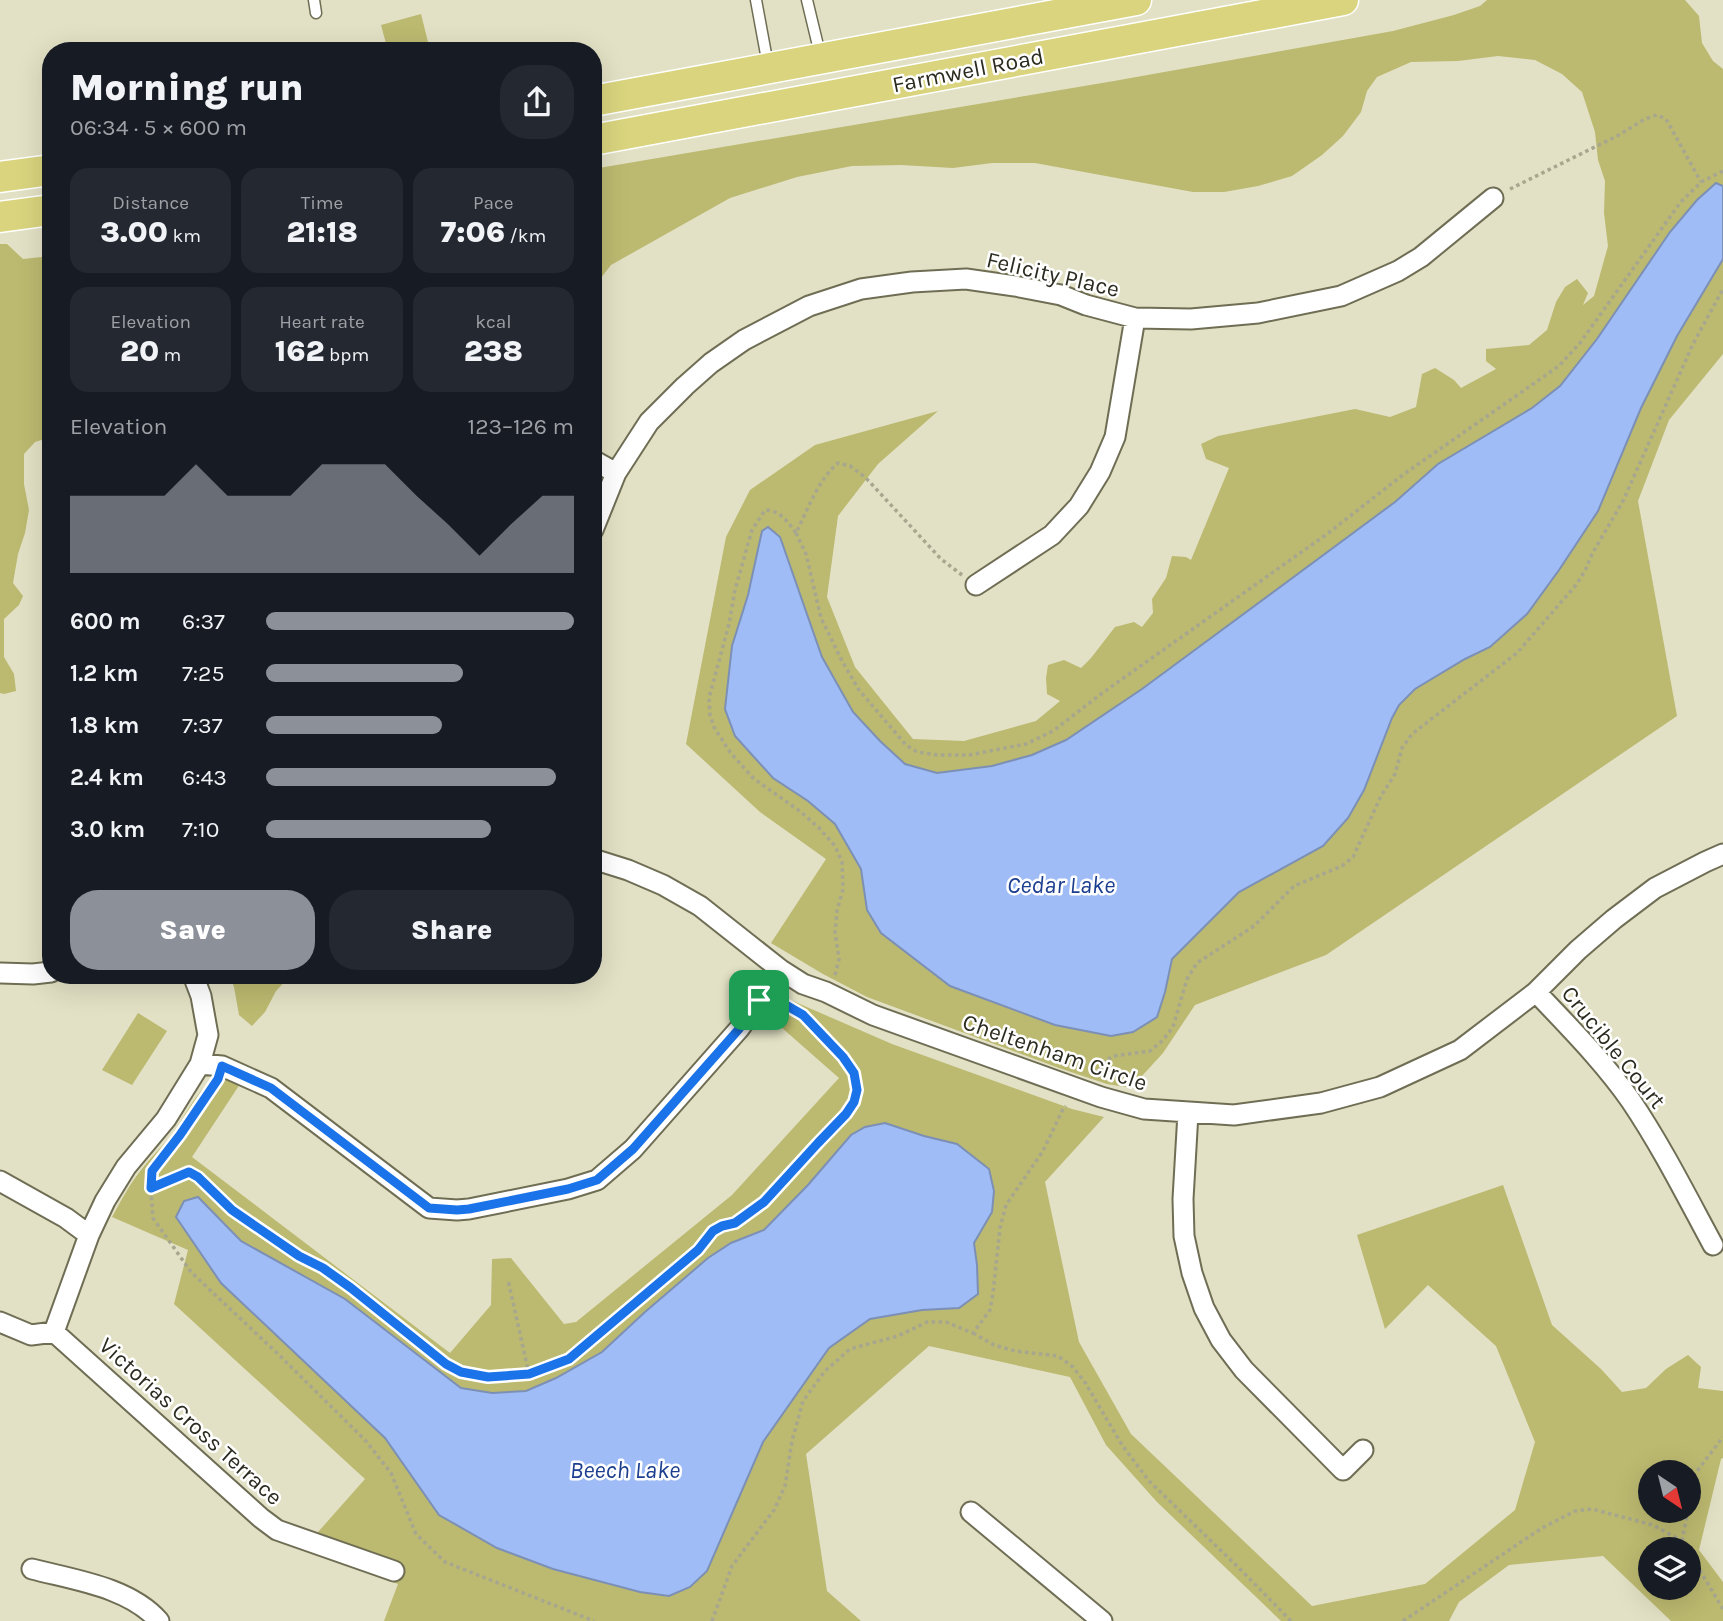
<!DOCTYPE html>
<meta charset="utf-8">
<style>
body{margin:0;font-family:Karla,sans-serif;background:#242831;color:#f1f3f6;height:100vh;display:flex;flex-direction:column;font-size:26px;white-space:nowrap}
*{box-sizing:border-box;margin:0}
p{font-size:23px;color:#9ea1a6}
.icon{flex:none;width:38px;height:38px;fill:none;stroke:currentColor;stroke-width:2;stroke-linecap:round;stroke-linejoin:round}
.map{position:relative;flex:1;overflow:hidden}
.side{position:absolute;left:42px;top:42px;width:560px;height:942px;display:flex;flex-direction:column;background:#171b24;border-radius:28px;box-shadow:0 7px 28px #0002}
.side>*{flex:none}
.needle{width:46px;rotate:145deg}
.tools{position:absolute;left:1638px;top:1460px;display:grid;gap:14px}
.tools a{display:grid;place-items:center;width:63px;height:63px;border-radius:50%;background:#171b24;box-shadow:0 7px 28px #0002;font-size:35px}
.pin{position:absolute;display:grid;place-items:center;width:60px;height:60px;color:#fff;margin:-30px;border-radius:14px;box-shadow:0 4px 10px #0006}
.round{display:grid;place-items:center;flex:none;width:74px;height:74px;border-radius:28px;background:#242831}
.summary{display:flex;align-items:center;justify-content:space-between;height:119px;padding:0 28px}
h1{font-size:38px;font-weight:800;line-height:52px}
.metrics{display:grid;grid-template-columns:repeat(3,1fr);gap:10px;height:119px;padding:7px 28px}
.metrics div{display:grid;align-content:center;border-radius:18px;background:#242831;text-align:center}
.metrics b{font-size:30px;font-weight:800}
.metrics small{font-size:19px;font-weight:400}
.metrics p{font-size:19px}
.chart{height:196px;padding:14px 28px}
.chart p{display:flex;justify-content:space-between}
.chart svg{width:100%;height:126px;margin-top:7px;fill:#8c9099;opacity:.7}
.primary-button{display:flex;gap:14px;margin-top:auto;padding:14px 28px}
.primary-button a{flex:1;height:80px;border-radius:28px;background:#8c9099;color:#fff;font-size:28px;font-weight:800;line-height:80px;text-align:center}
.primary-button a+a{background:#242831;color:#f1f3f6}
ul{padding:0 28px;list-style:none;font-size:23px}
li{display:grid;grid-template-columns:112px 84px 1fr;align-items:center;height:52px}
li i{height:18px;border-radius:9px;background:#8c9099}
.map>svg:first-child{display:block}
</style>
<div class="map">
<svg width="1723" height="1621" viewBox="0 0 1723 1621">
<rect width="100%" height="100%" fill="#e2e1c5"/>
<path fill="#bcb970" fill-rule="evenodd" d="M1487,0H1685L1699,16L1702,43L1713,61L1723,69V186L1716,184L1697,200L1670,232L1597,339L1560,386L1532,408L1438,464L1395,502L1143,689L1066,740L1032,755L992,766L937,773L905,764L880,741L853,712L822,657L780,537L768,527L732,646L808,801L835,824L861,869L867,910L882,933L950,986L1055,1025L1165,992L1171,959L1239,892L1323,846L1348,818L1364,790L1392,717L1399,705L1415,689L1465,659L1490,647L1527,614L1559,570L1598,511L1641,408L1677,336L1723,259V354L1669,420L1638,501L1677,716L1326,955L1195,1005L1163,1053L1131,1088L1107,1084L1059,1068L867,997L823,974L771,943L826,859L760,812L686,744L726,537L750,490L815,445L938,411L878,464L838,516L827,597L855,667L913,739L964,741L1036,721L1060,701L1047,694L1046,678L1048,665L1064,660L1081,668L1091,658L1115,627L1134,622L1142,627L1153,613L1152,599L1166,578L1172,556L1186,557L1191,560L1229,468L1206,459L1201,444L1218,436L1355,409L1390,417L1416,407L1422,374L1435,368L1454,380L1461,388L1496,369L1486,361V349L1529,345L1547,330L1556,302L1565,287L1577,279L1588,293L1583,305L1594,296L1608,246L1604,213L1605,181L1598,160L1595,132L1582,92L1562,74L1535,60L1498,56L1458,61L1411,62L1377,77L1367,91L1361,112L1343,136L1322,155L1292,176L1258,186L1224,192H1193L1035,163H992L953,168L901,165L852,166L797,177L730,198L611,265L593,288V169L1114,81L1393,31L1454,15L1480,6Z
M421,14L429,46L413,51H388L381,25Z
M0,244H7L23,259L51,256V437L35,442L24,454V484L29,510L25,533L18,554L13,583L23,596L19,605L4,619V657L14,674L16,691L4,694L0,693Z
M229,975H291L276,991L265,1012L252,1026L239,1015L234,987Z
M781,1001H793L892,1044L1072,1109L1104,1117L1045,1182L1079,1342L1131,1434L1312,1606L1425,1584L1515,1510L1535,1442L1496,1346L1428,1285L1385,1329L1357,1235L1503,1185L1552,1325L1601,1369L1622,1392L1646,1388L1666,1369L1688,1355L1701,1367L1698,1388L1723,1391V1458L1721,1459L1699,1550L1723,1582V1621H1671L1603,1556L1509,1565L1459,1602L1449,1621H1281L1157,1502L1106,1445L1070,1377L929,1346L806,1454L827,1591L861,1621H384L398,1584L303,1549L365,1479L174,1304L188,1250L112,1217C121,1201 129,1185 141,1170C151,1157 163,1146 173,1133C186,1114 195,1095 211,1080L225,1079L240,1084L192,1157L450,1353L491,1305L492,1259L511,1258L564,1324L576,1322L732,1195L839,1078L765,1013ZM924,1136L957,1144L992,1212L974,1243L977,1265L959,1308L922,1310L870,1319L829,1348L763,1442L707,1571L640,1592L553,1569L439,1515L385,1438L221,1283L199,1251L198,1197L241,1241L345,1299L461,1388L492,1393L526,1391L556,1378L602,1352L645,1312L708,1258L731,1243L764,1230L808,1185ZM1650,1472H1689V1510H1650ZM1650,1549H1689V1587H1650Z
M138,1013L167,1031L132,1085L102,1070Z"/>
<path fill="#9fbcf7" stroke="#7c90b6" stroke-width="2" d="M1716,183L1723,186V259L1677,336L1641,408L1598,511L1559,570L1527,614L1490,647L1465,659L1415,689L1399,705L1392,718L1364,790L1348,818L1323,846L1239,892L1172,959L1165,992L1157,1017L1133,1032L1111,1036L1055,1025L950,986L881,933L867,910L861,869L835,824L808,801L773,778L735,736L725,709L732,646L748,595L762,531L768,527L780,537L822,657L853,712L880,741L905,764L937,773L992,766L1032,755L1066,740L1142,689L1395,502L1438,464L1532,408L1560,386L1597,339L1670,232L1697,200Z
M885,1123L924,1136L957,1144L989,1169L994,1191L992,1212L974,1243L977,1265L978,1294L959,1308L922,1310L870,1319L829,1348L763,1442L707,1571L690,1587L669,1596L640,1592L553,1569L497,1548L439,1515L385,1438L221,1283L176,1217L184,1201L198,1197L241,1241L345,1299L461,1388L492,1393L526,1391L556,1378L602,1352L645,1312L708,1258L731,1243L764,1230L808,1185L851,1135L865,1127Z"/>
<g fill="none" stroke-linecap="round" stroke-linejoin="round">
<defs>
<path id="service" d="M314,0L316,13
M756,0L768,65
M807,0L820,54"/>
<path id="minor" d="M593,460L616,473
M593,530L616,473L649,422L685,386L711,363L744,340L809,306L861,289L912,282L966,279L1015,286L1061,295L1086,305L1135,318L1191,319L1258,313L1341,296L1398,271L1421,257L1493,198
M976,585L1052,535L1079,506L1100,472L1115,437L1135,318
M593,859L628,870L663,885L700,906L781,970L803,984L826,992L873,1015L1101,1097L1144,1109L1234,1115L1321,1103L1380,1087L1460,1050L1536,992L1578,950L1614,919L1655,888L1705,862L1723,854
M0,973L33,974L51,972
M1536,992C1569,1027 1604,1062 1631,1101C1662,1147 1687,1197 1713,1245
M200,1064L222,1066L271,1088L429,1208L457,1210L469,1209L568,1189L597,1180L633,1149L739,1029L781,970
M1188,1113L1183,1199L1184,1236L1192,1273L1204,1308L1221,1340L1244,1370L1343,1470L1363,1450
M0,1181L66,1218L89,1235
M0,1322L31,1335L54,1332L261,1518L277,1530L394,1571
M54,1332L89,1235L105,1201L126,1167L166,1119L200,1064L208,1035L201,996L193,975
M971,1512L1102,1621
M32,1569C74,1580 129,1587 159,1621"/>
<path id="primary" d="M593,101L1136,0
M593,140L1343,0
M0,177L51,170
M0,217L51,210"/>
</defs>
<use href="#service" stroke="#6f6e55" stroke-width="13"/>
<use href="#minor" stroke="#6f6e55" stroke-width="23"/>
<use href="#primary" stroke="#fff" stroke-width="33"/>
<path stroke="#a7a68f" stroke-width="3.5" stroke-dasharray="3.5 3.5" stroke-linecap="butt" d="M1510,189L1619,135L1645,119L1657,115L1666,119L1701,182
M796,533L806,554L821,618L842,661L859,690L906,745L917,752L938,755H969L1026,744L1053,731L1101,694L1327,534L1404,474L1559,366L1580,343L1680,203L1701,182L1723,171
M835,975L839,959L835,932L837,911L843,889L842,862L835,846L819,828L801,812L753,778L730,752L714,727L710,715L709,698L729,624L735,590L752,530L765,510C780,510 788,522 796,533C808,509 818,480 838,463L850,466L865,477L941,559L962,575
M1096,1076L1103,1063L1113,1056L1150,1051L1163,1040L1173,1027L1187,979L1197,963L1254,926L1294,886L1342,866L1353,857L1381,796L1395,774L1402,748L1412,734L1517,653L1576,585L1585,571L1592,554L1623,501L1693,344L1723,289
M205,1097L215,1084
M157,1163L152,1171L151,1192L153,1218L191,1272L278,1354L366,1441L391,1473L416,1534L445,1562L594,1621
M151,1188L189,1172L198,1177L232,1210L299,1256L323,1268L351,1288L411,1338L446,1364L461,1372L488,1377L529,1374L508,1280
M973,1333L994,1345L1015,1351L1058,1356L1073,1367L1086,1384L1122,1445L1149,1481L1240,1569L1291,1621
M529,1374L569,1359L698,1250L713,1231L721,1226L735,1223L764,1202L818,1143L846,1114L854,1102L857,1090L854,1073L843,1057L803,1015L782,1004
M1689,1504L1694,1475L1723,1437
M1682,1541L1688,1510
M1689,1552L1723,1609
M712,1621L732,1566L774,1510L785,1486L792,1441L803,1401L825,1371L850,1349L898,1336L927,1322H946L973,1333L990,1310L993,1293L1000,1228L1006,1205L1043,1151L1063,1109L1066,1106
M1403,1621L1542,1528L1575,1511L1592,1509L1653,1525L1682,1541L1687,1549"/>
<use href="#service" stroke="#fff" stroke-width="10"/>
<use href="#minor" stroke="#fff" stroke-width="19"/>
<use href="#primary" stroke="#d9d47d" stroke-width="30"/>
</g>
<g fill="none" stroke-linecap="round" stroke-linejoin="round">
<defs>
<path id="route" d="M759,1000L784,1004L803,1015L843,1057L854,1073L857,1090L854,1102L846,1114L818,1143L764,1202L735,1223L722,1226L713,1231L698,1250L569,1359L529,1374L488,1377L461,1372L446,1364L351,1288L323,1268L299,1256L232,1210L198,1177L189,1172L151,1188L152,1171L180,1135L218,1079L222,1066L271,1088L429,1208L457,1210L469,1209L568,1189L597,1180L633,1149L739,1029Z"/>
</defs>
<use href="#route" stroke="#fff" stroke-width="14"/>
<use href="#route" stroke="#1a73e8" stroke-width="9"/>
</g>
<g text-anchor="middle" stroke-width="5" stroke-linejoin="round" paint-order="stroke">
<g font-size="23" fill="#2b2b20" stroke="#fff">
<text transform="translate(968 70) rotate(-11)" y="8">Farmwell Road</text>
<text transform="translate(1053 274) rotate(13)" y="8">Felicity Place</text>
<text transform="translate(1614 1047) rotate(51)" y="8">Crucible Court</text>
<text transform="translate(1055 1052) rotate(19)" y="8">Cheltenham Circle</text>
<text transform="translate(191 1421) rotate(42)" y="8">Victorias Cross Terrace</text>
</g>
<g font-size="24" font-style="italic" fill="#1b3e8f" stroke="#fff">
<text x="1061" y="893">Cedar Lake</text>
<text x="625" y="1478">Beech Lake</text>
</g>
</g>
</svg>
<div class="tools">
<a><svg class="needle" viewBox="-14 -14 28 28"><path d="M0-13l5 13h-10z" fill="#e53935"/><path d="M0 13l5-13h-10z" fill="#9ea1a6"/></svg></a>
<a><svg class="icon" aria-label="layers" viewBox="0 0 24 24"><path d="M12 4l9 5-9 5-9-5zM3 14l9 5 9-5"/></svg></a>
</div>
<div class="pin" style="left:759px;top:1000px;background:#1e9e55"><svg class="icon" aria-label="arrive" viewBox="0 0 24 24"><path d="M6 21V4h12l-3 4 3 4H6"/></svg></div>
<section class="side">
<div class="summary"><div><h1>Morning run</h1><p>06:34 · 5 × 600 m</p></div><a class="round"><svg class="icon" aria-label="share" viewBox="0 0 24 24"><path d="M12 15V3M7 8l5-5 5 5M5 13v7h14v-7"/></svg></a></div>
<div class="metrics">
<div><p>Distance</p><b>3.00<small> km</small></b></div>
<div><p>Time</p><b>21:18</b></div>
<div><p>Pace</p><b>7:06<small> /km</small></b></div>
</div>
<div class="metrics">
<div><p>Elevation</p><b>20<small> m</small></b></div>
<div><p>Heart rate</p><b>162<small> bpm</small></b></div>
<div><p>kcal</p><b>238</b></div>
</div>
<div class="chart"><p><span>Elevation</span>123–126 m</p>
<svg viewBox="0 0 160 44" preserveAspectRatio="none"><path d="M0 44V17L10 17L20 17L30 17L40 6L50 17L60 17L70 17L80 6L90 6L100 6L110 17L120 27L130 38L140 27L150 17L160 17V44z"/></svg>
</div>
<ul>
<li><b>600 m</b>6:37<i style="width:100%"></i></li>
<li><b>1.2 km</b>7:25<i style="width:64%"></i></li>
<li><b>1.8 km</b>7:37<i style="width:57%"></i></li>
<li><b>2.4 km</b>6:43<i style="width:94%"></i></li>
<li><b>3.0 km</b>7:10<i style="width:73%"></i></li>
</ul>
<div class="primary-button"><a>Save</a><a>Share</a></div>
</section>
</div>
